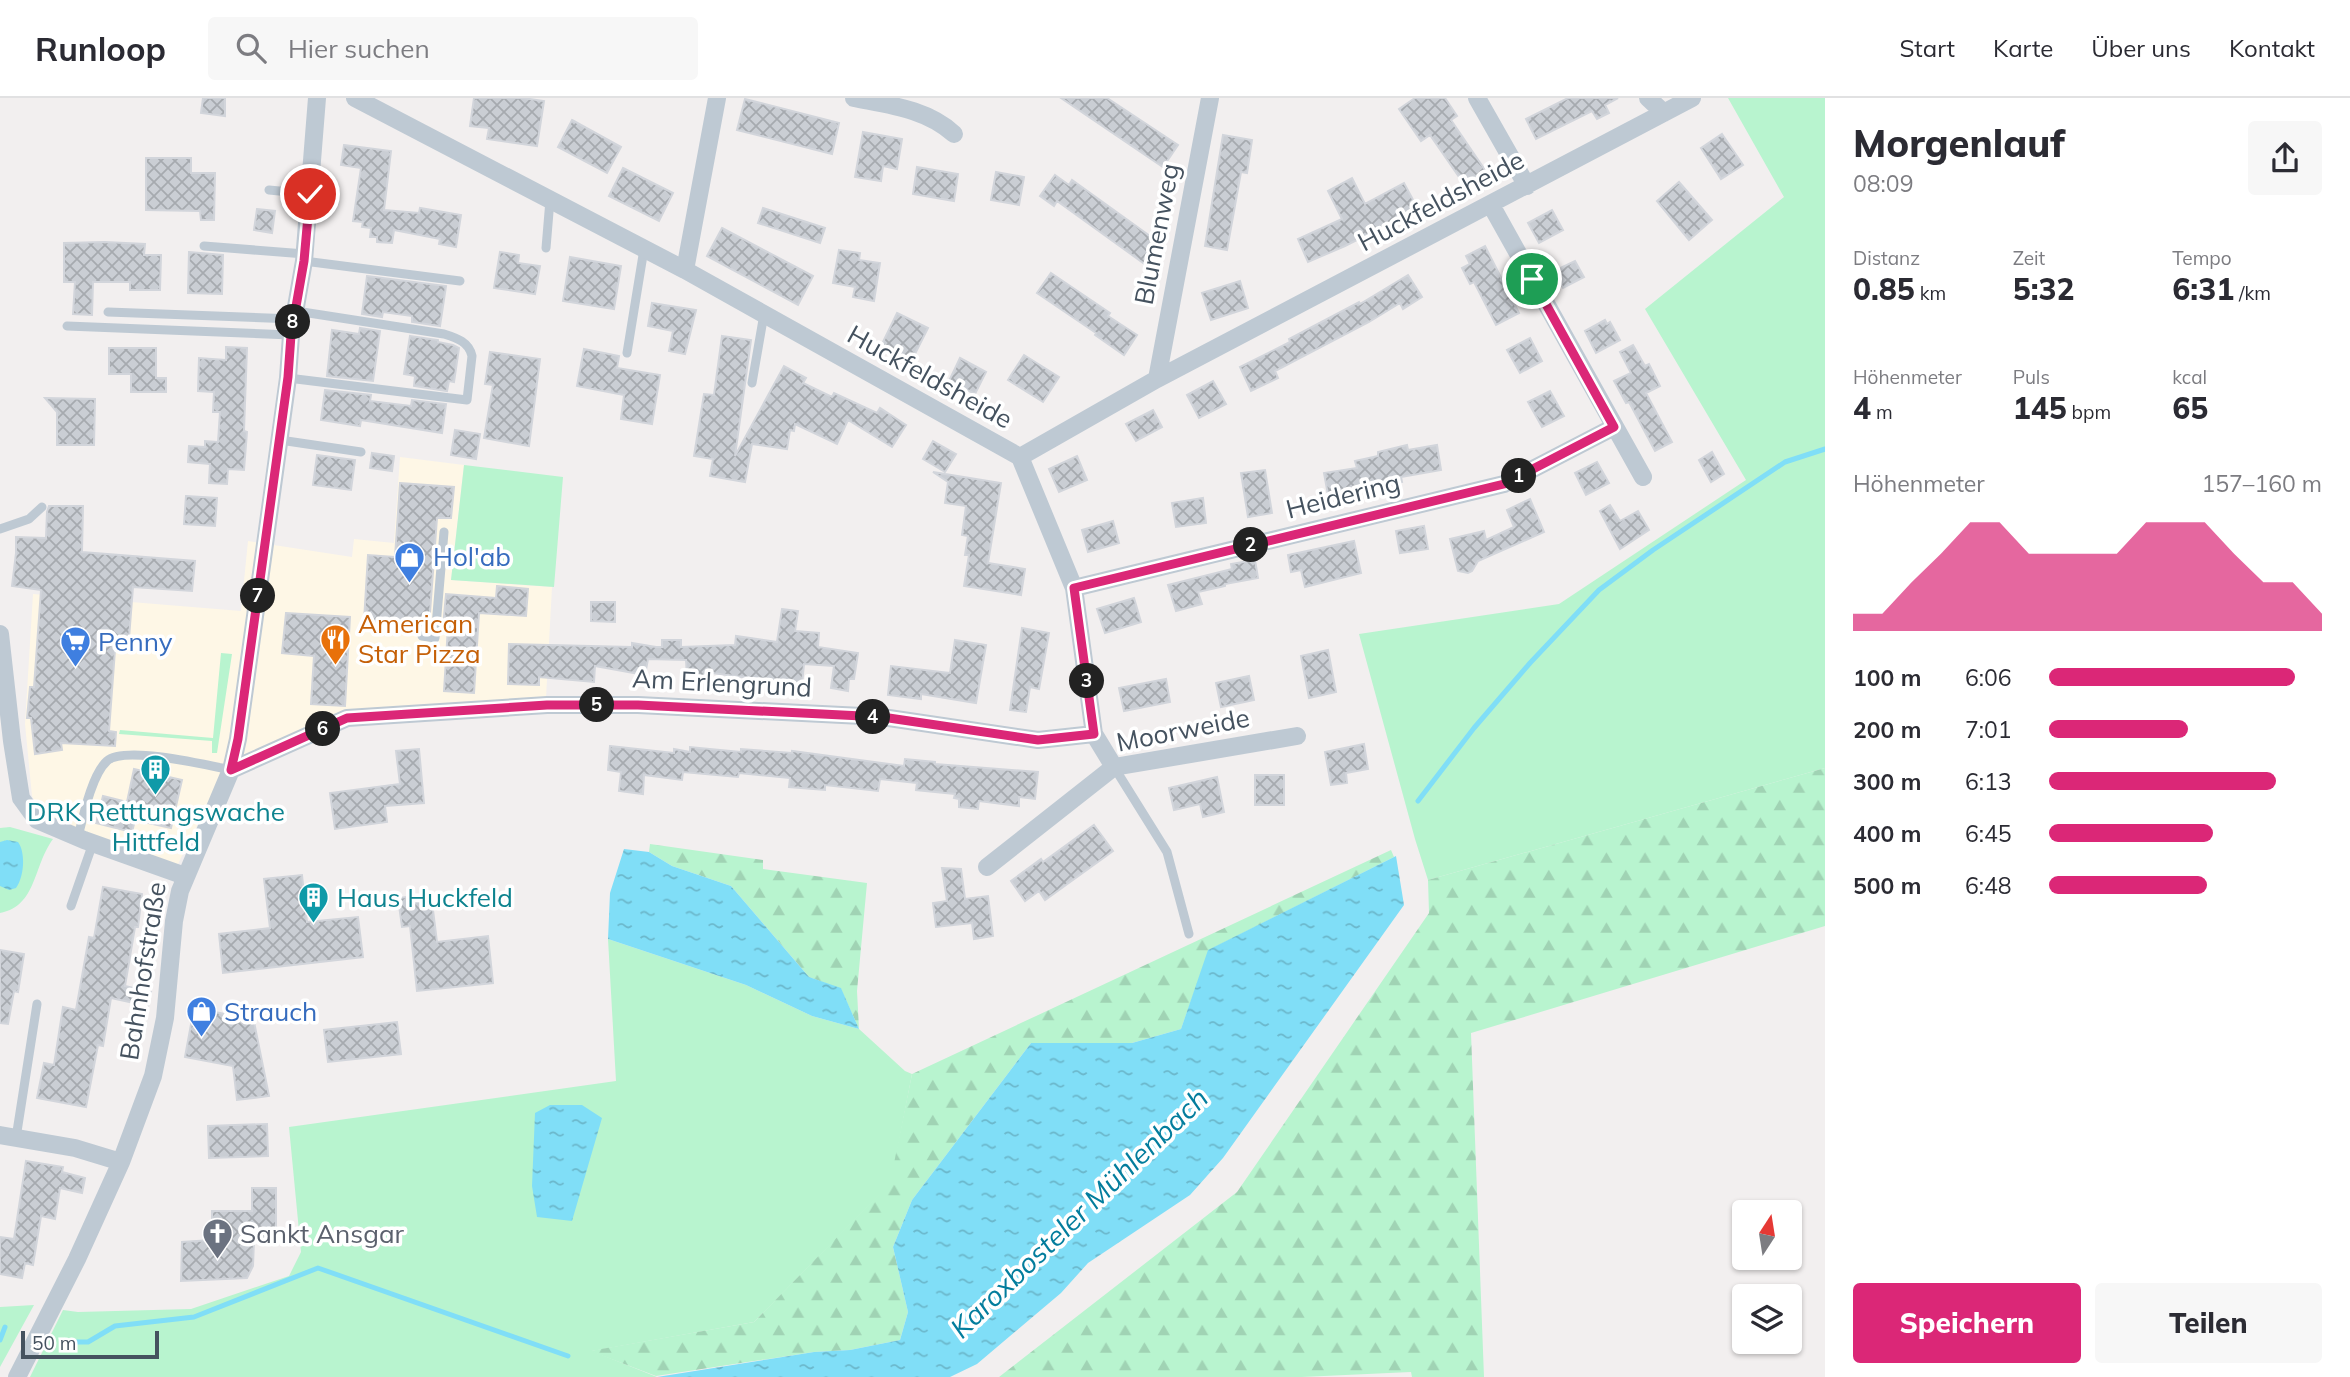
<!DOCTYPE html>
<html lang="de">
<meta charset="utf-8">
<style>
body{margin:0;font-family:Mulish,sans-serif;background:#f7f7f7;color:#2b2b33;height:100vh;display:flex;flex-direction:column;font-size:26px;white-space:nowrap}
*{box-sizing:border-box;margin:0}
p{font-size:23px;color:#7c7c81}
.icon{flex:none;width:38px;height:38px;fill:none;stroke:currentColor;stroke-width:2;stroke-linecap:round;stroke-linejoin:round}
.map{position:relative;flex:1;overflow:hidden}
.side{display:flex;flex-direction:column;background:#fff;width:525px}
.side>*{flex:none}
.needle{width:46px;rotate:12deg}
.tools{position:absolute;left:1732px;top:1102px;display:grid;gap:14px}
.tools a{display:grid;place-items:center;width:70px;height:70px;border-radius:7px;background:#fff;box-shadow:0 2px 5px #0004;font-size:35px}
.scale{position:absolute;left:21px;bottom:18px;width:138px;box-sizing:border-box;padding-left:7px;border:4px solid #45525f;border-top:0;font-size:19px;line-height:24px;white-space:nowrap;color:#45525f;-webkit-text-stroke:5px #fff;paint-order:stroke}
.pin{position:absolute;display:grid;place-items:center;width:60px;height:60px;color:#fff;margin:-30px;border:4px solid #fff;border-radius:50%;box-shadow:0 2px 7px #0007}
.km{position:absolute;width:35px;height:35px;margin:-18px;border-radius:50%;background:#222;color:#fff;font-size:19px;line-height:35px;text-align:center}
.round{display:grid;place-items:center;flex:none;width:74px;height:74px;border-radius:7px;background:#f7f7f7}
.headline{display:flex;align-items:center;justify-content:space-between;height:119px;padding:0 28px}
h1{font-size:38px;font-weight:800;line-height:52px}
.figures{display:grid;grid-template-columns:repeat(3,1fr);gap:10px;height:119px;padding:7px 28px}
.figures div{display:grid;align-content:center}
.figures b{font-size:30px;font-weight:800}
.figures small{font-size:19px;font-weight:400}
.figures p{font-size:19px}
.chart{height:196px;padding:14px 28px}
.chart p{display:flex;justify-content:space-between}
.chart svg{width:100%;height:126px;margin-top:7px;fill:#db2777;opacity:.7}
.primary-button{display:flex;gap:14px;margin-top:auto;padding:14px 28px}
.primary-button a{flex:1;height:80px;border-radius:7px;background:#db2777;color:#fff;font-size:28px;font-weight:800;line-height:80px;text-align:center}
.primary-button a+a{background:#f7f7f7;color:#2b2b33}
ul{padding:0 28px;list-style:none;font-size:23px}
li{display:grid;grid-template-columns:112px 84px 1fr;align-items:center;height:52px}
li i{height:18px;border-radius:9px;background:#db2777}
header{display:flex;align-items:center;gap:42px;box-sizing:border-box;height:98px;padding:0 35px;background:#fff;border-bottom:2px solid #e1e1e2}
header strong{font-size:33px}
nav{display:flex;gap:38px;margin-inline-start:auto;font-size:24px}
.search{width:490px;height:63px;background:#f7f7f7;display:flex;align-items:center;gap:18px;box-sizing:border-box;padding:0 24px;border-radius:7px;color:#7c7c81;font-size:26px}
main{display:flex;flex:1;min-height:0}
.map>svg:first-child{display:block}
</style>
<header>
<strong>Runloop</strong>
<div class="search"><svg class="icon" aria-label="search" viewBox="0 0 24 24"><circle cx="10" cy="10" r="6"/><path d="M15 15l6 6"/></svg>Hier suchen</div>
<nav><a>Start</a><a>Karte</a><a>Über uns</a><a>Kontakt</a></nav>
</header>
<main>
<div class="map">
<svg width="1825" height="1279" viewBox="0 0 1825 1279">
<defs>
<pattern id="forest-firs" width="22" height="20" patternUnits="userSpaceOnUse" patternTransform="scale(1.75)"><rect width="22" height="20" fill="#b8f4cf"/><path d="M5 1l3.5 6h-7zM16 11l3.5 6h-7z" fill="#a0d3b4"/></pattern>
<pattern id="water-ripples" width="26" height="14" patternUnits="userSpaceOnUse" patternTransform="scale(1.75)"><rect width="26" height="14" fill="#80def7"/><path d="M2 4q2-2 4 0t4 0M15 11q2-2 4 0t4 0" fill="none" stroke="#6bb7cb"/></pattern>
<pattern id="building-cross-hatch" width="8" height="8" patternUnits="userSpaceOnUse" patternTransform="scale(1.75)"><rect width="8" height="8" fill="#caced4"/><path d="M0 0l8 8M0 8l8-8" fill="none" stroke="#a6aaaf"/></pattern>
</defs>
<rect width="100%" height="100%" fill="#f2efef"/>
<path fill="#fef7e6" d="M400,359L464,367L451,482L552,489L546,600L345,613L263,648L227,667L176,770L42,717L32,698L25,626L33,496L241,513L248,443L352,459L354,441L394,445Z"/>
<path fill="#b8f4cf" d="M1728,0H1825V670L1428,782L1415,741L1359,536L1559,506L1746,382L1645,211L1784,99Z
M464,367L563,379L554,489L451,482Z
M221,555L232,556L217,655H212V643L119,636L120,632L213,640Z
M10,729L53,741C33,768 37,808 0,815V730Z
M608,841L746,887L812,918L859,931L905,973L912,976L891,1085L754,1224L592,1253L657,1279H30L63,1212L78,1214L191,1211L289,1178L301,1154L289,1029L616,983Z
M34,1207L0,1269V1209Z"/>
<path fill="url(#forest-firs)" d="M1825,670V828L1471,935L1484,1279H1412L1411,1274L1302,1279H999L1237,1094L1429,815L1428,782Z
M650,746L763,762V771L867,785L857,893L859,931L841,891L809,879L731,788L672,768L649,754Z
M1391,752L1394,759L1209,852L1181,931L1132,945H1031L912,1102L893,1149L908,1214L900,1242L850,1252L814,1254L656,1278L590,1253L754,1224L890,1085L912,976Z"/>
<path fill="url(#water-ripples)" d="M7,742L18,744C26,755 24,779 16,790L9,792L0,788V744Z
M624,751L649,754L672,768L731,788L809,879L841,890L859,931L812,918L746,887L608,841L610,795Z
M1396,758L1404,807L1223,1060L1190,1097L1088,1165L1061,1195L977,1266L950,1279H657L814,1254L850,1252L900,1242L908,1214L893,1149L912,1102L1031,945H1132L1181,931L1208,852Z
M550,1007H582L602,1020L572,1123L537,1119L532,1088L535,1015Z"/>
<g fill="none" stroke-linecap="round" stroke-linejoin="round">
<path stroke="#80def7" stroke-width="5" d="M1418,703L1474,630L1530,565L1599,492L1653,452L1785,364L1825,351
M0,1242L5,1229
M63,1244H88L115,1228L194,1219L318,1170L568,1258"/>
</g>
<path fill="url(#building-cross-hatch)" stroke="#d2d5db" stroke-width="2" d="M203,0H225V18L201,15Z
M474,0H523L544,3L537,48L487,41L489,30L470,28Z
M1061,0H1107L1178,47L1163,69Z
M1415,0H1445L1457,18L1451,22L1485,72L1464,86L1430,37L1421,43L1399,11Z
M1568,0H1618L1605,7L1609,15L1597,21L1592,13L1536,41L1526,21Z
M745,1L839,25L832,56L737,32Z
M572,22L621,49L607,75L558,49Z
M863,34L902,41L897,71L883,68L881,83L855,79Z
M1722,36L1743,67L1721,81L1701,50Z
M1223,37L1252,42L1247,75L1241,74L1227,152L1205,148Z
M344,47L391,53L384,112L419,115L420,110L461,117L456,149L439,146L440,141L394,132L392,145L377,144V139H370L371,130L362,129L363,124L353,123L361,70L341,67Z
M146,60H191V75H215L214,122H201L200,113L146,112Z
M917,69L958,76L954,103L913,96Z
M623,70L673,95L659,123L609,98Z
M996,74L1024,79L1019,107L991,102Z
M1055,77L1069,87L1072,82L1161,146L1146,167L1057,103L1054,108L1040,98Z
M1352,80L1365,106L1404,85L1418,111L1345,148L1308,164L1298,141L1342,121L1328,93Z
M1679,84L1712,122L1689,142L1657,103Z
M763,110L825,130L820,145L758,125Z
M257,111L275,113L272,135L254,132Z
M1552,112L1563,132L1539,145L1528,125Z
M722,130L813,178L798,207L707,158Z
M105,144L145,146L144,157H161L160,192H130V184H93L92,217L73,216L75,184H64V145Z
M1485,148L1519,215L1496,227L1474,184L1470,186L1462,170L1470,166L1466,158Z
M839,152L860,155L859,162L880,165L874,203L853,199L855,189L833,185Z
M189,154L223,157L222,196L188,195Z
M500,154L519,157L518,165L540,168L535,196L494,190Z
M570,159L621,168L614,211L563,203Z
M1575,163L1584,179L1563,190L1554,173Z
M1051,175L1110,215L1108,218L1137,237L1124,257L1095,237L1096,235L1037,195Z
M1408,177L1422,199L1403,211L1400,205L1369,224L1275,273L1278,280L1251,293L1240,269L1290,244L1289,241L1359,204L1360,206Z
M367,178L446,188L440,228L412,224V218L383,214L382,219L362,216Z
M1240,183L1248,210L1211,222L1202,195Z
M652,205L696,212L685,256L669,253L673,233L648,228Z
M897,215L928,230L910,266L880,250Z
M1605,222L1607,226L1610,224L1620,242L1596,255L1585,233Z
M360,230L380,233L373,283L327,278L332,232L359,236Z
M410,238L438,242V244L453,247L459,250L454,284L449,283L447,293L414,288L415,278L404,276Z
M722,238L751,242L735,358L784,268L806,280L803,285L832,299L834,295L877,315L880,310L906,327L892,349L848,322L837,346L795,326L794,333L790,332L787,351L752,346L745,384L710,378L713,361L694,358L704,296L714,297Z
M1530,240L1542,263L1520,275L1507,252Z
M1633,247L1645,268L1649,266L1660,288L1646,295L1672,344L1655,353L1629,304L1626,305L1614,283L1631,275L1620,254Z
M226,249L247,250L244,333L247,334L244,372L228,371L227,386L209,385L210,366L188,364L189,348L205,349V343L218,344L220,314H213L214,294L198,293L199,260L226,262Z
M109,250H156V280H166V294H131V276H109Z
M584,251L619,258L617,270L660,277L652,326L621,321L624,297L577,288Z
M490,254L540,261L529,348L484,340L493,287L485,286Z
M1024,257L1059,279L1043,304L1008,282Z
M960,260L986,274L975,296L949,283Z
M1213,283L1226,306L1199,320L1187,297Z
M325,292L371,297L370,303L411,308L412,302L446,306L442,335L361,322L360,328L321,322Z
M1550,293L1564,318L1542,329L1528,304Z
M45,300L95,301L94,347H57V314Z
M1153,312L1162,329L1136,343L1126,326Z
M455,332L480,336L476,361L451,357Z
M933,343L956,356L945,374L923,361Z
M1407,347L1408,352L1437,347L1441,372L1401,379L1402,384L1362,393L1328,397L1324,375L1357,370L1355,363L1378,358V354Z
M1712,354L1724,376L1711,384L1699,362Z
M372,355L394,358L392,373L370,370Z
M317,357L355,362L351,392L313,387Z
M1077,358L1087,382L1059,394L1049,371Z
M1597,364L1609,385L1586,397L1575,375Z
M1265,372L1272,415L1248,419L1241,375Z
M933,374L1001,385L988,465L1025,471L1021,497L964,488L969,457H965L968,438L962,437L966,408L945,405L948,384Z
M400,385L454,389L451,420H437L429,528L364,523L368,457L395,459Z
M186,398L217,400L215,428L184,426Z
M1203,400L1206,425L1176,429L1172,405Z
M1530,401L1544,434L1478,463L1472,473L1468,475L1458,473L1450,441L1484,433L1486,442L1514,429L1507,412Z
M1610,407L1620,423L1638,413L1649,432L1620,451L1600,413Z
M49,408H83L82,454L195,463L192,493L133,489L128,553L115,552L109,633L116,634L115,648L61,645L62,652L35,656L31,620H27L30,589H34L41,492L12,488L16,455V439L46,440L47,414Z
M1113,423L1119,445L1088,454L1082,432Z
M1424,428L1428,451L1400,455L1396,433Z
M1354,443L1361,475L1305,489L1301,472L1291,474L1288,457Z
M1255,462L1258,480L1225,486V488L1198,494L1202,506L1176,513L1168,487L1232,471L1231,466Z
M497,488L528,491L526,518L479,515L474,595L444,593L448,529H443L446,496L496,500Z
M1134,500L1141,524L1105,535L1097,511Z
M591,504H615V524L591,523Z
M782,511L798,513L795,533L819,535L818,549L858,555L854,581H849L848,593L831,590L834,568L804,566L802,587L712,575V579H687L686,562L648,561L645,577L595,568L594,584L539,579V587L508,586L509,546L632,549V545L656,549H662V542H681V549L735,547L736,538L777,544Z
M286,515L350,519L345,608L311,606L314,558L282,555Z
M1022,530L1049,535L1039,591L1030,589L1026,614L1010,612Z
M955,542L986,547L976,605L921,596V601L888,597L891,568L950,575Z
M1328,552L1336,594L1309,600L1301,558Z
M1249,578L1254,602L1221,609L1216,585Z
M1166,581L1170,604L1124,613L1119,590Z
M1364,646L1368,671L1346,675L1347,685L1331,687L1325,654Z
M610,648L674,655V651L690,654V649L741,654V651L792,655V653L904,668L905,661L935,664V666L1038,674L1035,701L1019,699V708L979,703L978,711L959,709V701L954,700L955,696L916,692L917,685L880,681L878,693L825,687V692L789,689L790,680L739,675L738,679L683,674L682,682L644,677L643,696L619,693L621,674L608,672Z
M419,651L424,705L385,708L387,724L335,731L330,695L400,686L396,653Z
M134,671L182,682L171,730L135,722L132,734L96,725L103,698L127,704Z
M1255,677H1284V707H1255Z
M1217,679L1224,714L1203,719L1200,706L1174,712L1169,690Z
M1094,727L1113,753L1045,802L1039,793L1025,803L1011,783L1041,761L1043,764Z
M942,770L961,771L965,801L988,798L993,838L974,841L972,825L936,829L933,805L947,803Z
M302,777L307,824L358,819L363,859L223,875L219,836L270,830L264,781Z
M103,789L142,796L138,829H135L125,888L151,894L148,908L111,900L103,948L98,947L86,1009L37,1000L44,965L54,967L63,909L76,912L89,839L94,840Z
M431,796L437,844L488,838L493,885L417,893L410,828L402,829L398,800Z
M0,852L24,856L18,894L14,893L8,926L0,925Z
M227,909H251L269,998L237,1002L233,968L185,959L194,910L225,916Z
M397,924L401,956L328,964L324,932Z
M267,1026L268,1058L209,1060L208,1028Z
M26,1063L63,1069L62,1074L85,1080L82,1095L60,1090L55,1121L41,1118L33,1167L25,1165L22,1180L0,1176V1139L14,1141Z
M252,1090H276V1142H254L253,1168L247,1180L181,1183L182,1144L212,1142V1113H252Z"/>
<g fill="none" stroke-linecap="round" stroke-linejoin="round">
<path stroke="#bec9d3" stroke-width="9" d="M269,92L310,96
M204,148L305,156
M546,150L550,102
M304,163L460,183
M108,214L294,221
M67,228L291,237
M627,255L644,151
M288,280L467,302L472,258C469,244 457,240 444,236L296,213
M752,285L764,216
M280,342L361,354
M0,431L29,421L42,409
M422,538L435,540L444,434
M1114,669L1167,754L1189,836
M78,739C83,719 92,676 107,663C124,647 207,667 231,672
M71,808L93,745
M16,1040L37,906"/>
<path stroke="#bec9d3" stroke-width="18" d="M355,0L685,172L1020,359
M854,0C889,7 927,11 954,36
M1477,0L1527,88
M1648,0L1664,15
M1491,107L1643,379
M685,172L717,0
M1157,281L1210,0
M1020,359L1157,281L1692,0
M1020,359L1074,490L1094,636L1114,669
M1074,490L1504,386L1614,329
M0,536L12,643L21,700L37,722L84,742L185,778
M231,672L347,620L547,607H638L882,619L1038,642L1094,636
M987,769L1114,669L1297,638
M0,1037L75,1050L121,1064
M17,1279L77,1161L121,1064L153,978L165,920L174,823L180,793L231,672L238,641L288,280L291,237L304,163L317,0"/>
</g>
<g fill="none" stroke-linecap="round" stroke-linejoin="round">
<defs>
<path id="route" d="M310,96L304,163L291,237L288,279L238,641L231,672L347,620L547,607H638L882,619L1038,642L1094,636L1074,490L1504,386L1614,329L1532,181"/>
</defs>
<use href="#route" stroke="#fff" stroke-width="14"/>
<use href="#route" stroke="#db2777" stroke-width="9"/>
</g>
<defs>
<symbol id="shop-pin" viewBox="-11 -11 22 30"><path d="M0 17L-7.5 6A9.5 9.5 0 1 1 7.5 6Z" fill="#3f7fe0" stroke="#fff"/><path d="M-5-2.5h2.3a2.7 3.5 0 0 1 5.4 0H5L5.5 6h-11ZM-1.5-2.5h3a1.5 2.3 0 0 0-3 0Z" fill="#fff"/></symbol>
<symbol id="restaurant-pin" viewBox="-11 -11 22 30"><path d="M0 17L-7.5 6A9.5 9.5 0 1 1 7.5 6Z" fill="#e8710a" stroke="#fff"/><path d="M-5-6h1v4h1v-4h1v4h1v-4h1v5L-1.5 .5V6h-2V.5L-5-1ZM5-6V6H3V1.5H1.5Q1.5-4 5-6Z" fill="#fff"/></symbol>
<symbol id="supermarket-pin" viewBox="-11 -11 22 30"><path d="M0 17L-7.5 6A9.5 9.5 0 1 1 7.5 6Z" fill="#3f7fe0" stroke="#fff"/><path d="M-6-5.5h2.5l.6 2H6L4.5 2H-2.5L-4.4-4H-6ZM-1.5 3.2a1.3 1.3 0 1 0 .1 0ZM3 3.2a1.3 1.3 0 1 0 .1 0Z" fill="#fff"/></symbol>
<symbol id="building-pin" viewBox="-11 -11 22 30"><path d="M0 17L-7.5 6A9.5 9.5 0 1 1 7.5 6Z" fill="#0f9aa8" stroke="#fff"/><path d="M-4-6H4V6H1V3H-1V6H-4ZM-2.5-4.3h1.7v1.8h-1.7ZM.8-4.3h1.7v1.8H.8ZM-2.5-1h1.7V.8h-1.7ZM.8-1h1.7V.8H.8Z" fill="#fff"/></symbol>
<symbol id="church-pin" viewBox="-11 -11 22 30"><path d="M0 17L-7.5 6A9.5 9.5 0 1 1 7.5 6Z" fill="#6b7280" stroke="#fff"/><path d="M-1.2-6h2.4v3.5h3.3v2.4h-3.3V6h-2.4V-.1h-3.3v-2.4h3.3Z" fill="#fff"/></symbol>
</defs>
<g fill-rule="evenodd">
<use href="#shop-pin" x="392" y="442" width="35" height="47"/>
<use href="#restaurant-pin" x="318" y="524" width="35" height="47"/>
<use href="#supermarket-pin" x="58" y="526" width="35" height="47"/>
<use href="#building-pin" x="138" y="654" width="35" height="47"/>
<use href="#building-pin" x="296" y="782" width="35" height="47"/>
<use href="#shop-pin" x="184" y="896" width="35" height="47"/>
<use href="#church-pin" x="200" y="1118" width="35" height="47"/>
</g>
<g text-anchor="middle" stroke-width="7" stroke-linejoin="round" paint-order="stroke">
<g font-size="26" fill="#45525f" stroke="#fff">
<text transform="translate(1441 103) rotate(-28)" y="9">Huckfeldsheide</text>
<text transform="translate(1157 136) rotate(-79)" y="9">Blumenweg</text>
<text transform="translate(930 279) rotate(29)" y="9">Huckfeldsheide</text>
<text transform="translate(1343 398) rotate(-14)" y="9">Heidering</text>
<text transform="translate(722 585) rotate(3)" y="9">Am Erlengrund</text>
<text transform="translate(1183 632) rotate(-11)" y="9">Moorweide</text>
<text transform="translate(143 873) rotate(-81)" y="9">Bahnhofstraße</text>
</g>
<g font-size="26" fill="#366cbe" stroke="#fff" text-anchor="start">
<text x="433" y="468">Hol'ab</text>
<text x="98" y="553">Penny</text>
<text x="224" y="923">Strauch</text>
</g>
<g font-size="26" fill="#c56008" stroke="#fff" text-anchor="start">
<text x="358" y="535">American<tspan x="358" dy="30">Star Pizza</tspan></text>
</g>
<g font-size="26" fill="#0d838f" stroke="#fff">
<text x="156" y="723">DRK Retttungswache<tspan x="156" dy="30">Hittfeld</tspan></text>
<text x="337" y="809" text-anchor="start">Haus Huckfeld</text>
</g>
<g font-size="26" fill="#5b616d" stroke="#fff" text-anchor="start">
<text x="240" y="1145">Sankt Ansgar</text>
</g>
<g font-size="28" font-style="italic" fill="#037d9d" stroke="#fff">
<text transform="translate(1079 1115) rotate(-44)" y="10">Karoxbosteler Mühlenbach</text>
</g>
</g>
</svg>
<div class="tools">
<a><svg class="needle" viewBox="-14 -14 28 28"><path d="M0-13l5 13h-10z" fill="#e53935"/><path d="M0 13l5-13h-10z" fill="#7c7c81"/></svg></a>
<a><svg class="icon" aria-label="layers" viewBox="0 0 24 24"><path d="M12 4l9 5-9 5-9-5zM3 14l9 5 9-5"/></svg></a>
</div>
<div class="scale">50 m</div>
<div class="pin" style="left:1532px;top:181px;background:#1e9e55"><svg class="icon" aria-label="arrive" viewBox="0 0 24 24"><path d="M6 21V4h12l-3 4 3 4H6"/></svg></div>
<div class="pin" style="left:310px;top:96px;background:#d93025"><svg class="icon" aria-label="check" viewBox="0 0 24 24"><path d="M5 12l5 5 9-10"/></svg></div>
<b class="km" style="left:1519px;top:378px">1</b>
<b class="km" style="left:1251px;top:447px">2</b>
<b class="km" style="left:1087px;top:583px">3</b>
<b class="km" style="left:873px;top:619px">4</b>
<b class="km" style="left:597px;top:607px">5</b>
<b class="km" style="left:323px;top:631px">6</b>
<b class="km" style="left:258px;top:498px">7</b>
<b class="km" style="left:293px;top:224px">8</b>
</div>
<section class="side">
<div class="headline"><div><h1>Morgenlauf</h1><p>08:09</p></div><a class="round"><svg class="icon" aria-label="share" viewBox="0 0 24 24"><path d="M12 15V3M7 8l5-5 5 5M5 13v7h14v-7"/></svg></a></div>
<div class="figures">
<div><p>Distanz</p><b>0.85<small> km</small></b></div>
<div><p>Zeit</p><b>5:32</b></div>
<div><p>Tempo</p><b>6:31<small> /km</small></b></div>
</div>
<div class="figures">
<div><p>Höhenmeter</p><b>4<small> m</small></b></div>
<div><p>Puls</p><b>145<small> bpm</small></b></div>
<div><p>kcal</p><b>65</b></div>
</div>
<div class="chart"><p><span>Höhenmeter</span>157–160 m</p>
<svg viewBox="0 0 160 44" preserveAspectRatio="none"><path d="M0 44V38L10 38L20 27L30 17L40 6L50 6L60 17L70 17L80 17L90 17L100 6L110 6L120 6L130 17L140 27L150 27L160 38V44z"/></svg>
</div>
<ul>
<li><b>100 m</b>6:06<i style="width:90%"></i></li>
<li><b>200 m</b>7:01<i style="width:51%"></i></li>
<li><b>300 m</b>6:13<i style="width:83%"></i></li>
<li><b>400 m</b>6:45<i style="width:60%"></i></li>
<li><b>500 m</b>6:48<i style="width:58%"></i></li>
</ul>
<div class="primary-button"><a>Speichern</a><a>Teilen</a></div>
</section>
</main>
